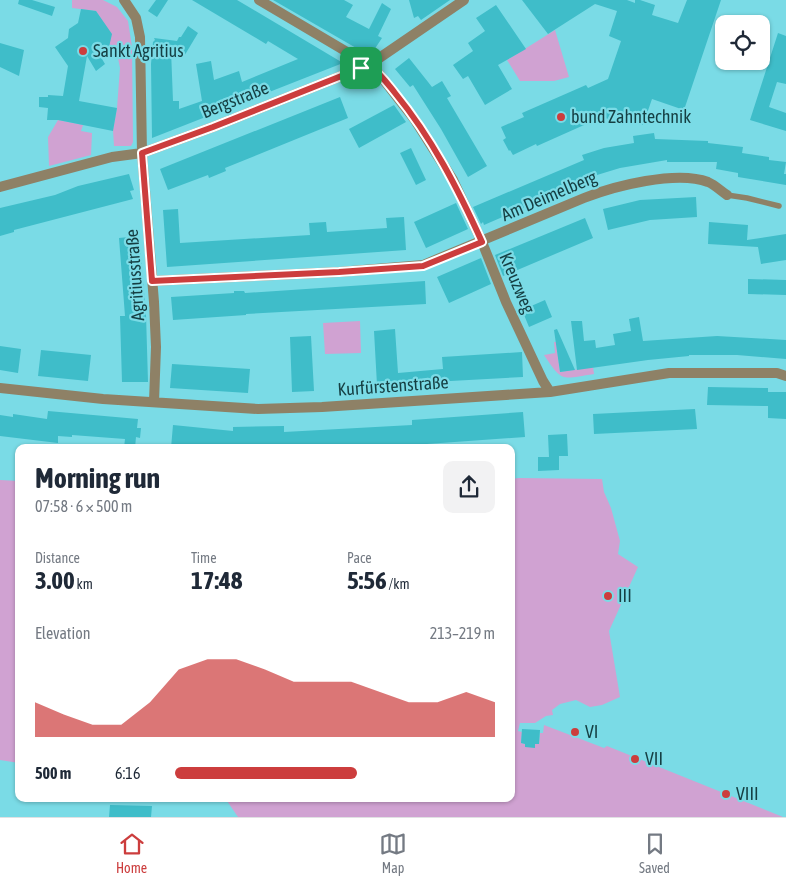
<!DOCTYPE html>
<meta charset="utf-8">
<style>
body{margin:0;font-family:"Asap Condensed",sans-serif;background:#f2f2f3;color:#1f2937;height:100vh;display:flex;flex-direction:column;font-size:19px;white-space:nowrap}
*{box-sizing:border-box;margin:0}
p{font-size:16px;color:#747a83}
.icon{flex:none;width:28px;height:28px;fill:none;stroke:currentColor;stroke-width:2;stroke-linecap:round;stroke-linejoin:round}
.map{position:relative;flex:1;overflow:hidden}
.side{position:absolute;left:15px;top:444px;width:500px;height:358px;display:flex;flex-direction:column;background:#fff;border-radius:10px;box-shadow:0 1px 4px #0004}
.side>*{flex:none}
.buttons{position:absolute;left:715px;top:15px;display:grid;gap:10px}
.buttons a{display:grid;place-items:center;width:55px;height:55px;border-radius:10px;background:#fff;box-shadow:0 1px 4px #0004;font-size:25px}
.pin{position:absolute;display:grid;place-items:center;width:42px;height:42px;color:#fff;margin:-21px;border-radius:10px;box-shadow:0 2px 8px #0006}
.round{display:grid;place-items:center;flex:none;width:52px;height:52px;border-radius:10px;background:#f2f2f3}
.head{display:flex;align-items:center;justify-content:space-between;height:85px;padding:0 20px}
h1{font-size:28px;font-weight:700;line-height:38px}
.stats{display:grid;grid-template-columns:repeat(3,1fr);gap:8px;height:85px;padding:5px 20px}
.stats div{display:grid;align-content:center}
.stats b{font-size:25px;font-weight:700}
.stats small{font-size:14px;font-weight:400}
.stats p{font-size:14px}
.chart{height:140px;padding:10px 20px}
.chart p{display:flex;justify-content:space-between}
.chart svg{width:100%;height:90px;margin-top:5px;fill:#cc3d3d;opacity:.7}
ul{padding:0 20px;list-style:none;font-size:16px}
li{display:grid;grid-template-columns:80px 60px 1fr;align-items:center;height:38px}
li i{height:12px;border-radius:6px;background:#cc3d3d}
.menu{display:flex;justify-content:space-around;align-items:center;height:70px;border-top:1px solid #e0e1e3;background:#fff;font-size:14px;color:#747a83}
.menu a{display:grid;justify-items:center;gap:2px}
.menu .active{color:#cc3d3d}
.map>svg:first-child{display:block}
</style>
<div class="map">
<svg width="786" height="817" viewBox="0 0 786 817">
<rect width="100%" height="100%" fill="#7adbe6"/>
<path fill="#d0a2d2" d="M72,0H103L117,7L128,21L132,47L133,142L131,146H114L113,130L117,108L120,68L116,48L109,45L111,34L96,11L72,8Z
M555,30L569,77L554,81H520L507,60Z
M58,120L83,125L81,131L92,133L91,155L49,166L48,137Z
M360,321L361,353L325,354L323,323Z
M554,342H556L560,372L593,367L594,374C561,379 563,383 544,355L555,353Z
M519,478L602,479L604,492L611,508L620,541L618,554L638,567L609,631L620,697L602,705L590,707L576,700L560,704L552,710L553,715L546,716L535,723H520L518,731L522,732L521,743L525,744V747H535V744H539L540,733H543L544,725L604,748L607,746L783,817H238L225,798H511V479Z
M0,480L19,481V763L0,760Z"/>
<path fill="#3fbdc9" d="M19,0H32L55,7L52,16L18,4Z
M156,0H168L157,17L148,11Z
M192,0H237L343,63L152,138L151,64L153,42L155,40L154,38L177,41L179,37H181L188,26L198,33L183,58L171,50L173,101H179V109L202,101L196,64L211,61L214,80L239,71L242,82L298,59L268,41L266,44Z
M273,0H344L353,5L346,17L369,29L382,3L391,9L378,36L382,38L370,56Z
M409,0H450L421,20L418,16L414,18Z
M522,0H627L635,3V0H640L655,5L652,15L678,23L687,0H721L684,110L652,99L643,125L613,114L611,120L602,117L537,146L536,144L513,155L510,150L509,151L503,140L506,138L501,127L524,117L522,113L586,85L588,88L608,79L621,41L609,36L617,11L595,4L548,34Z
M496,5L526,49L498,65L512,89L485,105L468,76L463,79L453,65L473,51L468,43L485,31L476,18Z
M81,9L96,11L112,34L107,56L102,59L105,64L96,71L87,56L79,101L117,108L113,131L58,120H47L48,108L39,107V97H48V95L63,96L68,66L55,47L68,38L69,29L78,23Z
M778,33L786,36V84L777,82L769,107L786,113V131L750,120Z
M0,43L24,50L19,76L0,67Z
M409,58L432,87L442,81L451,96L447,98L487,166L468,177L441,129L413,85L410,87L395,69Z
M340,97L348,118L225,168L226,171L209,178L208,175L168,190L160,169Z
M394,105L406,122L359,148L349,129Z
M654,133L655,139L708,141V143L743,147L742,153L769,157V160L786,162L784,174H786V185L738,177V173L716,169L717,162H667V160L620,168L597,175L564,188L565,190L484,225L483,222L481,224L473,207L584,160L582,155L604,148L634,143L633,136Z
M411,148L426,180L416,185L400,153Z
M129,174L134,190L130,191L133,199L14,230V232L0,236V208L55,195L78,186Z
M696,197L697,217L650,220L608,230L603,209L640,200Z
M456,203L468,229L426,248L414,222Z
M178,209L180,243L310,235L309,223L326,222L327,232L387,228L386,218L404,217L406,250L167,267L163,210Z
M585,218L593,238L503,276L495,255Z
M709,222L748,225L747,240L786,234V260L761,264L758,247L708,244Z
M139,236L146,315L148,382H122L120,316H125L119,238Z
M481,258L491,284L449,303L437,277Z
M748,279L786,280V295L748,294Z
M425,281L426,304L246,314V315L173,320L171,297L234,293V291H244L245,293Z
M545,300L552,317L529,327L522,310Z
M639,317L643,341L717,336L786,340V359L737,355H689V356L648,360L577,370L571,321H582L584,341L595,340L596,348L615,345L613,334L631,331L629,319Z
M395,329L398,373L443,369L442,357L522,352L523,377L377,385L374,331Z
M557,329L575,370L560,372L554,330Z
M311,336L314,391L292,392L290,337Z
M0,346L21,349L18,373L0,370Z
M41,350L91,355L88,381L38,376Z
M172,364L250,369L248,393L170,388Z
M708,387L768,388V392H786V419L768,418V406L707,405Z
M695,409L697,429L594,434L593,414Z
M48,411L138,419L137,428H141L140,438L136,437L135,448H124L125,439L72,435V437L58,436V443L0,436V415L13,417V414L47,419Z
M523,412L525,437L399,446V448H171L173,425L233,431V427L284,426V432L412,425V420Z
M567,434L568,456H559V470L538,471V457H549L548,435Z
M522,729L540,730L539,744H535V748L525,747V744L521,743Z
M110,805L152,806L151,817H109Z"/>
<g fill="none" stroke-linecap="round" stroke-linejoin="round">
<path stroke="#8e8166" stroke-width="5.5" d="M727,195L747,198L779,206"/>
<path stroke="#8e8166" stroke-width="10" d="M124,0L136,18L140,37L142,153L154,302L156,347L154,402
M259,0L369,65L376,70L415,120L453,180L482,242L506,302L543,381L550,392
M0,187L112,157L142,153L213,127L369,65L464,0
M152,281L339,272L423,265L584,198C614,186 677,170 708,182C715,185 721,191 727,195
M0,388L103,399L258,409L322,407L550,392L669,373H777L786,376"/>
</g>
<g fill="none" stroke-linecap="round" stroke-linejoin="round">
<defs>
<path id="route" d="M369,65C379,72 387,83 395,93C432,138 458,189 482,242L423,266L339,272L152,281L142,153L213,127Z"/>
</defs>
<use href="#route" stroke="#fff" stroke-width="10"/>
<use href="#route" stroke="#cc3d3d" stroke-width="6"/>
</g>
<g fill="#cc3d3d" stroke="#7adbe6" stroke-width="2">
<circle cx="83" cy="51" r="5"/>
<circle cx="561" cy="117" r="5"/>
<circle cx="608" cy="596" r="5"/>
<circle cx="575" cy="732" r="5"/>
<circle cx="635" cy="759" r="5"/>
<circle cx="726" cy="794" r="5"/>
</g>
<g text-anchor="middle" stroke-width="4.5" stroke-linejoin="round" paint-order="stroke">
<g font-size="18" fill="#153f43" stroke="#7adbe6" text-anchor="start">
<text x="93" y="57">Sankt Agritius</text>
<text x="571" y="123">bund Zahntechnik</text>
<text x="618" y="602">III</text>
<text x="585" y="738">VI</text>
<text x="645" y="765">VII</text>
<text x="736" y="800">VIII</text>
</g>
<g font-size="18" fill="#153f43" stroke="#7adbe6">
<text transform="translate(235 100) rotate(-22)" y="6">Bergstraße</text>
<text transform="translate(549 196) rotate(-23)" y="6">Am Deimelberg</text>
<text transform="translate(135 275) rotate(-94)" y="6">Agritiusstraße</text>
<text transform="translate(517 283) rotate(67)" y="6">Kreuzweg</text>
<text transform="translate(393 386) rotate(-4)" y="6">Kurfürstenstraße</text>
</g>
</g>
</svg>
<div class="buttons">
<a><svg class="icon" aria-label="locate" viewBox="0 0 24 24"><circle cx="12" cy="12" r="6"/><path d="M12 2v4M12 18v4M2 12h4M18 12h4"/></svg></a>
</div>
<div class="pin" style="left:361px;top:68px;background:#1e9e55"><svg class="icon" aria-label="arrive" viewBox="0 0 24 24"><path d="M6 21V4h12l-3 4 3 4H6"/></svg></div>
<section class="side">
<div class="head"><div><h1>Morning run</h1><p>07:58 · 6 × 500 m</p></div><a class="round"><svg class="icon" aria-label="share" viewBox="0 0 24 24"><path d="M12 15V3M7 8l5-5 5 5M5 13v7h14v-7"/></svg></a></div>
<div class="stats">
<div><p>Distance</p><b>3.00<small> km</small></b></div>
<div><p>Time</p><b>17:48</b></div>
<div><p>Pace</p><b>5:56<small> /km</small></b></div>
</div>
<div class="chart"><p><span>Elevation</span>213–219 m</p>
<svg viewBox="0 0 160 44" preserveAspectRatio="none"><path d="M0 44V27L10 33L20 38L30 38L40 27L50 11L60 6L70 6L80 11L90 17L100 17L110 17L120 22L130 27L140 27L150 22L160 27V44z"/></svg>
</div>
<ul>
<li><b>500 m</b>6:16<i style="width:57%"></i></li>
</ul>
</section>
</div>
<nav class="menu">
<a class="active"><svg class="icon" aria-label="home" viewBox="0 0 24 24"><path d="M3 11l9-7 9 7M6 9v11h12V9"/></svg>Home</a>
<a><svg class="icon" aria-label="map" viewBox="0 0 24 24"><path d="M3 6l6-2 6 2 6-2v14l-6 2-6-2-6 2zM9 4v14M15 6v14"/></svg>Map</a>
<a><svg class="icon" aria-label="saved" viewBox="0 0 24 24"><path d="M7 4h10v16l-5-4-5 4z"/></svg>Saved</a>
</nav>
